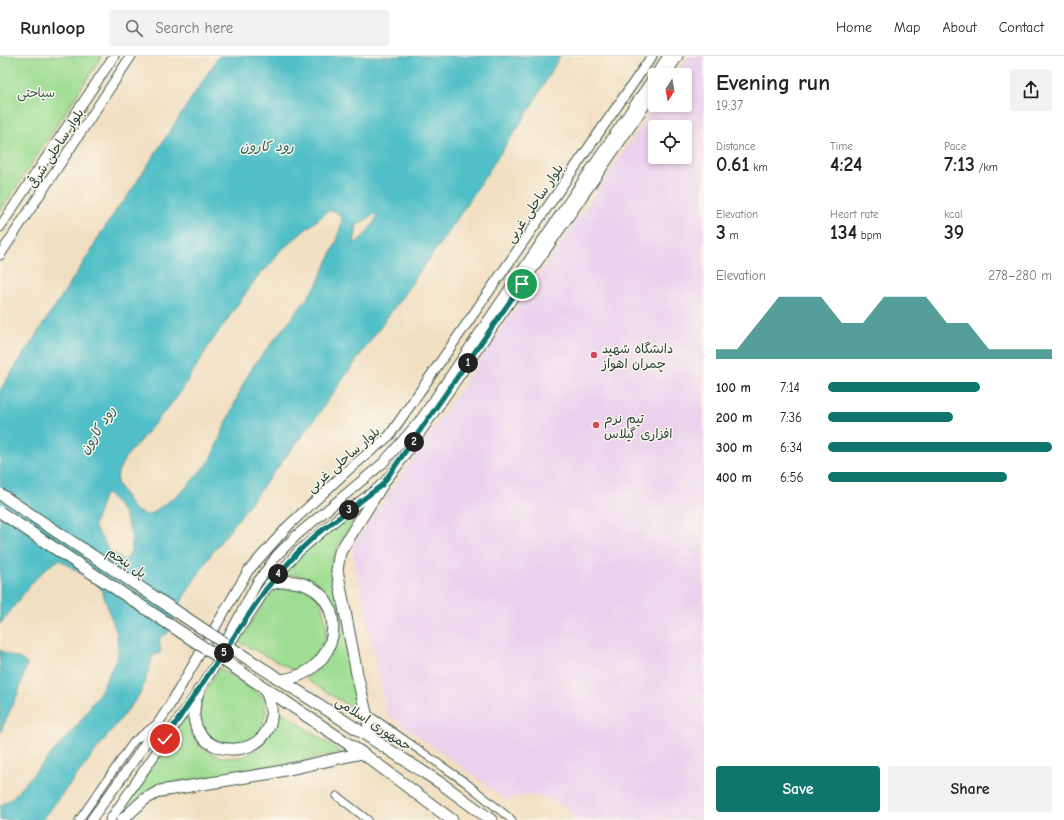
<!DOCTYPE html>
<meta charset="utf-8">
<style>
body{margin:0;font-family:"Comic Neue","Playpen Sans Arabic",sans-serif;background:#f2f2f2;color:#222;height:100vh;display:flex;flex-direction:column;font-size:15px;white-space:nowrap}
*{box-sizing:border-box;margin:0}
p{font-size:13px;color:#767676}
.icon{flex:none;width:22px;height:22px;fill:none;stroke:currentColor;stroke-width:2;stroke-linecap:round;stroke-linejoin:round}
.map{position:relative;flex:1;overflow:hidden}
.drawer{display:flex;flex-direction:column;background:#fff;width:360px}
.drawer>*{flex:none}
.needle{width:26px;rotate:191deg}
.controls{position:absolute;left:648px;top:12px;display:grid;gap:8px}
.controls a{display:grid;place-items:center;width:44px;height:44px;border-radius:4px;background:#fff;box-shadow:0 2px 6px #0003;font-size:20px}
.pin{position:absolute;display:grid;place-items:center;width:34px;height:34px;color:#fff;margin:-17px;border:2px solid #fff;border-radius:50%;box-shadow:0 1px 4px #0007}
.km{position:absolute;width:20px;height:20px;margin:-10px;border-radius:50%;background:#222;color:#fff;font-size:11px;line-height:20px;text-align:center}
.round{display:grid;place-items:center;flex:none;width:42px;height:42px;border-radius:4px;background:#f2f2f2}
.summary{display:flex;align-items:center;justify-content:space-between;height:68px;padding:0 12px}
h1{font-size:22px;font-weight:600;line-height:30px}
.figures{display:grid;grid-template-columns:repeat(3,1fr);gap:6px;height:68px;padding:4px 12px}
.figures div{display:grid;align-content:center}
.figures b{font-size:20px;font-weight:600}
.figures small{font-size:11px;font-weight:400}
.figures p{font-size:11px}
.chart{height:112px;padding:8px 12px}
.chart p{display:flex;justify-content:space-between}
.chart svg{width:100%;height:72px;margin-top:4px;fill:#0f766e;opacity:.7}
.action{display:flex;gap:8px;margin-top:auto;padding:8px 12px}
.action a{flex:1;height:46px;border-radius:4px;background:#0f766e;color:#fff;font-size:16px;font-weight:600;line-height:46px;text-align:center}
.action a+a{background:#f2f2f2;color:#222}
ul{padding:0 12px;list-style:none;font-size:13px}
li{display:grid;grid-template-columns:64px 48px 1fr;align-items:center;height:30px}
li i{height:10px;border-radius:5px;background:#0f766e}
header{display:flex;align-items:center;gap:24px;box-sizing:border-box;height:56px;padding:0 20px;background:#fff;border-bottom:1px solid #e0e0e0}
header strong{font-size:19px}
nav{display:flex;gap:22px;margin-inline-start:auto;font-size:14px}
.search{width:280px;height:36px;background:#f2f2f2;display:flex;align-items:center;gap:10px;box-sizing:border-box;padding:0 14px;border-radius:4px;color:#767676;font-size:15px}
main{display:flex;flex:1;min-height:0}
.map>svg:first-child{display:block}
</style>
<header>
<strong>Runloop</strong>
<div class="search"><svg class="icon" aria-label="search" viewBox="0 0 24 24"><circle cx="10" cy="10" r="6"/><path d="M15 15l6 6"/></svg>Search here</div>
<nav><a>Home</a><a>Map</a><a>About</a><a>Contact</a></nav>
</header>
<main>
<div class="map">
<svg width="704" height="764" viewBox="0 0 704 764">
<rect width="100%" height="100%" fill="#fbf7ec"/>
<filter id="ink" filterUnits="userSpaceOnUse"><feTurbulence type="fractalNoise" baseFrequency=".025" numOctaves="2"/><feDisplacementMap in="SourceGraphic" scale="8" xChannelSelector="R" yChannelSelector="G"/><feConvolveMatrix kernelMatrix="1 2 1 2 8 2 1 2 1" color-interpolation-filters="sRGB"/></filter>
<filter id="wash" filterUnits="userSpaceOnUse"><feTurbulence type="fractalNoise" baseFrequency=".012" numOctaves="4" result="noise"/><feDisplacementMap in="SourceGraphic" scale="16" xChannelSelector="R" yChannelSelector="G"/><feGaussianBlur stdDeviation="0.9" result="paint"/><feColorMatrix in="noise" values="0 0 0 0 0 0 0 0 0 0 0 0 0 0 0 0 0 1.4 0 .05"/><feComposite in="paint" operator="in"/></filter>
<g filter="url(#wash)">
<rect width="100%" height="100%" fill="#f1dfc1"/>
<path fill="#ead1ed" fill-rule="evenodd" d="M689,0H704V764H574L567,751L557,749L550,743L528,739L516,741L507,745L472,718L387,658L352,491L656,49H685V19H676ZM655,71H685V101H655Z"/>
<path fill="#9edd92" stroke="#5e8d63" d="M0,0H102L0,156Z
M368,446C352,468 336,486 331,512L363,659L306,623L324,606L331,543C321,523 299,515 278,521L328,474Z
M293,528L318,540C333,578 326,590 299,617L239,586L268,541L281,530Z
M220,612L266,643C266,657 263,679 250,687C243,691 230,691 222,693L200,672C199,642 203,637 220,612Z
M192,649C191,657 189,666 191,674C197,702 240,711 259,691C269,680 272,665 276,652L342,697L220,720L164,727L140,741L117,764Z"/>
<path fill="#51bfc7" stroke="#387e7e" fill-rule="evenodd" d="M219,0H560L531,51L449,175L311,368L212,497L184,540L168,577L162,580L159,584L161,595L159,598H154L142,634L137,642L42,764H0V750L12,742L79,667L100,636L118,600L117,578L101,533L93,525L60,504C38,512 16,550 0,568V334L95,189L94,188L121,147H123ZM328,155H336L342,163L337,185L317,228L309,240L255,308L244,326L210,404L183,435L151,458L146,459L134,454L117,427L118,416L125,402L178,340L210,288L258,220L271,208L279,196ZM375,158L377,159C374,169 363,183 354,188L357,169ZM107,438C124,450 141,486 126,504H123L110,495L94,470L104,440Z
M0,593C7,602 21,599 27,609L18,637L0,677Z"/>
</g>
<g filter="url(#ink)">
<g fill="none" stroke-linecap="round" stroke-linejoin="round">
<defs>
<path id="minor" d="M366,657L465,726L512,764
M337,740L368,764
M79,764L134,685L155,669"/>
<path id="major" d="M655,19L668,0
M666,19L678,0
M0,171L114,0
M0,199L131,0
M226,585L257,527L277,499L297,479L383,407L421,363L655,19
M91,764L135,703L168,652L248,515L289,469L348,414L389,380L652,0
M110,764L199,634L266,533L298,496L338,462L382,429L396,412L655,35"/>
<path id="highway" d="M270,528C346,509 357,614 281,624
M239,597L442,728L491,764
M232,610L365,699L452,764
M199,634C167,715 301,711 265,633
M372,683L357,618L337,514L340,496L382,429
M122,764L145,743L160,735L272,717L362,697"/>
</defs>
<use href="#minor" stroke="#3e5549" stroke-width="9"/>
<use href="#major" stroke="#3e5549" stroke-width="11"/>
<use href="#highway" stroke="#3e5549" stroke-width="13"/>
<use href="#minor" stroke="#fff" stroke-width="7"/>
<use href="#major" stroke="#fff" stroke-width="9"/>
<use href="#highway" stroke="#fff" stroke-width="11"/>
<defs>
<path id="highway-bridge" d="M0,438L239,597
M0,456L232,610"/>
</defs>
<use href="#highway-bridge" stroke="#3e5549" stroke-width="13" stroke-linecap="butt"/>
<use href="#highway-bridge" stroke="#fff" stroke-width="11"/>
</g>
</g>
<g fill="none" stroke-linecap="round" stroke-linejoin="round" filter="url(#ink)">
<defs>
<path id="route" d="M165,683L266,533L298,496L317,478L382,429L522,228"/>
</defs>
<use href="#route" stroke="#fff" stroke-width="8"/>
<use href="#route" stroke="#0f766e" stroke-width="5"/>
</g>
<g fill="#d1495b" stroke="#fbf7ec" stroke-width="1.5">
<circle cx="594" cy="299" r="4"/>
<circle cx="596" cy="369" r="4"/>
</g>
<g text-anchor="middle" stroke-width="3" stroke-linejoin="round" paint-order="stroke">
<g font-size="13" fill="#385d47" stroke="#fbf7ec">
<text x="36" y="41">سیاحتی</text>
</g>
<g font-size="13" fill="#1f3d34" stroke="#fbf7ec">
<text transform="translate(55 92) rotate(-57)" y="5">بلوار ساحلی شرقی</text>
<text transform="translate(534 147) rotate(-56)" y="5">بلوار ساحلی غربی</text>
<text transform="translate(343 403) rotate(-41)" y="5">بلوار ساحلی غربی</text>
<text transform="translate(127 506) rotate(34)" y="5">پل پنجم</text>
<text transform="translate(374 667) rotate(33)" y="5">جمهوری اسلامی</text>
</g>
<g font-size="13" fill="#1f3d34" stroke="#fbf7ec" text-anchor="start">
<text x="602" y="297">دانشگاه شهید<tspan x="602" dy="15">چمران اهواز</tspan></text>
<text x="604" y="367">تیم نرم<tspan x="604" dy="15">افزاری گیلاس</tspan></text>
</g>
<g font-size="14" font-style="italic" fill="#2c5e59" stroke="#fbf7ec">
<text x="267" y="95">رود کارون</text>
<text transform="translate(97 374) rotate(-57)" y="5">رود کارون</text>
</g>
</g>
</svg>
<div class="controls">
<a><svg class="needle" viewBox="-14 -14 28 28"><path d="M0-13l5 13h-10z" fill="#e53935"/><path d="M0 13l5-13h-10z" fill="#767676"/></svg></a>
<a><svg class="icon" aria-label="locate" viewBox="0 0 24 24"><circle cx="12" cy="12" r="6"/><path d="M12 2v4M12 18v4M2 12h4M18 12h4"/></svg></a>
</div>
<div class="pin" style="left:522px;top:228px;background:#1e9e55"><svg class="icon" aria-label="arrive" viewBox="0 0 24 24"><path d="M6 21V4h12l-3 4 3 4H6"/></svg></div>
<div class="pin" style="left:165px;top:683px;background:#d93025"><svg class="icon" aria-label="check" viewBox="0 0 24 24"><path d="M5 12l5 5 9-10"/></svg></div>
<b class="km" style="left:468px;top:307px">1</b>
<b class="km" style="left:414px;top:386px">2</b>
<b class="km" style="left:349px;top:454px">3</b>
<b class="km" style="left:278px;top:518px">4</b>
<b class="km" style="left:224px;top:597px">5</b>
</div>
<section class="drawer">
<div class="summary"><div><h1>Evening run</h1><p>19:37</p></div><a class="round"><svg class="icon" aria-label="share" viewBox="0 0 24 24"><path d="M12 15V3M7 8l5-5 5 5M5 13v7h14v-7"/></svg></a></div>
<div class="figures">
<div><p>Distance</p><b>0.61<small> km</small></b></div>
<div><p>Time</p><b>4:24</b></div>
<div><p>Pace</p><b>7:13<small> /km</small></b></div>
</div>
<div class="figures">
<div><p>Elevation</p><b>3<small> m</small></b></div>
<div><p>Heart rate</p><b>134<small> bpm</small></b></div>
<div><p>kcal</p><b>39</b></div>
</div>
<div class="chart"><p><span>Elevation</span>278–280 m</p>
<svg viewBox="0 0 160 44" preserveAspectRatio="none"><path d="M0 44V38L10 38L20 22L30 6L40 6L50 6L60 22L70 22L80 6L90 6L100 6L110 22L120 22L130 38L140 38L150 38L160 38V44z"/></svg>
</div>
<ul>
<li><b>100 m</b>7:14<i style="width:68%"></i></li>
<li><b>200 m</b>7:36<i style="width:56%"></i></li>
<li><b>300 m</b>6:34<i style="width:100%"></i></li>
<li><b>400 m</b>6:56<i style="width:80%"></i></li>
</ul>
<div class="action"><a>Save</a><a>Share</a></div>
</section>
</main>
